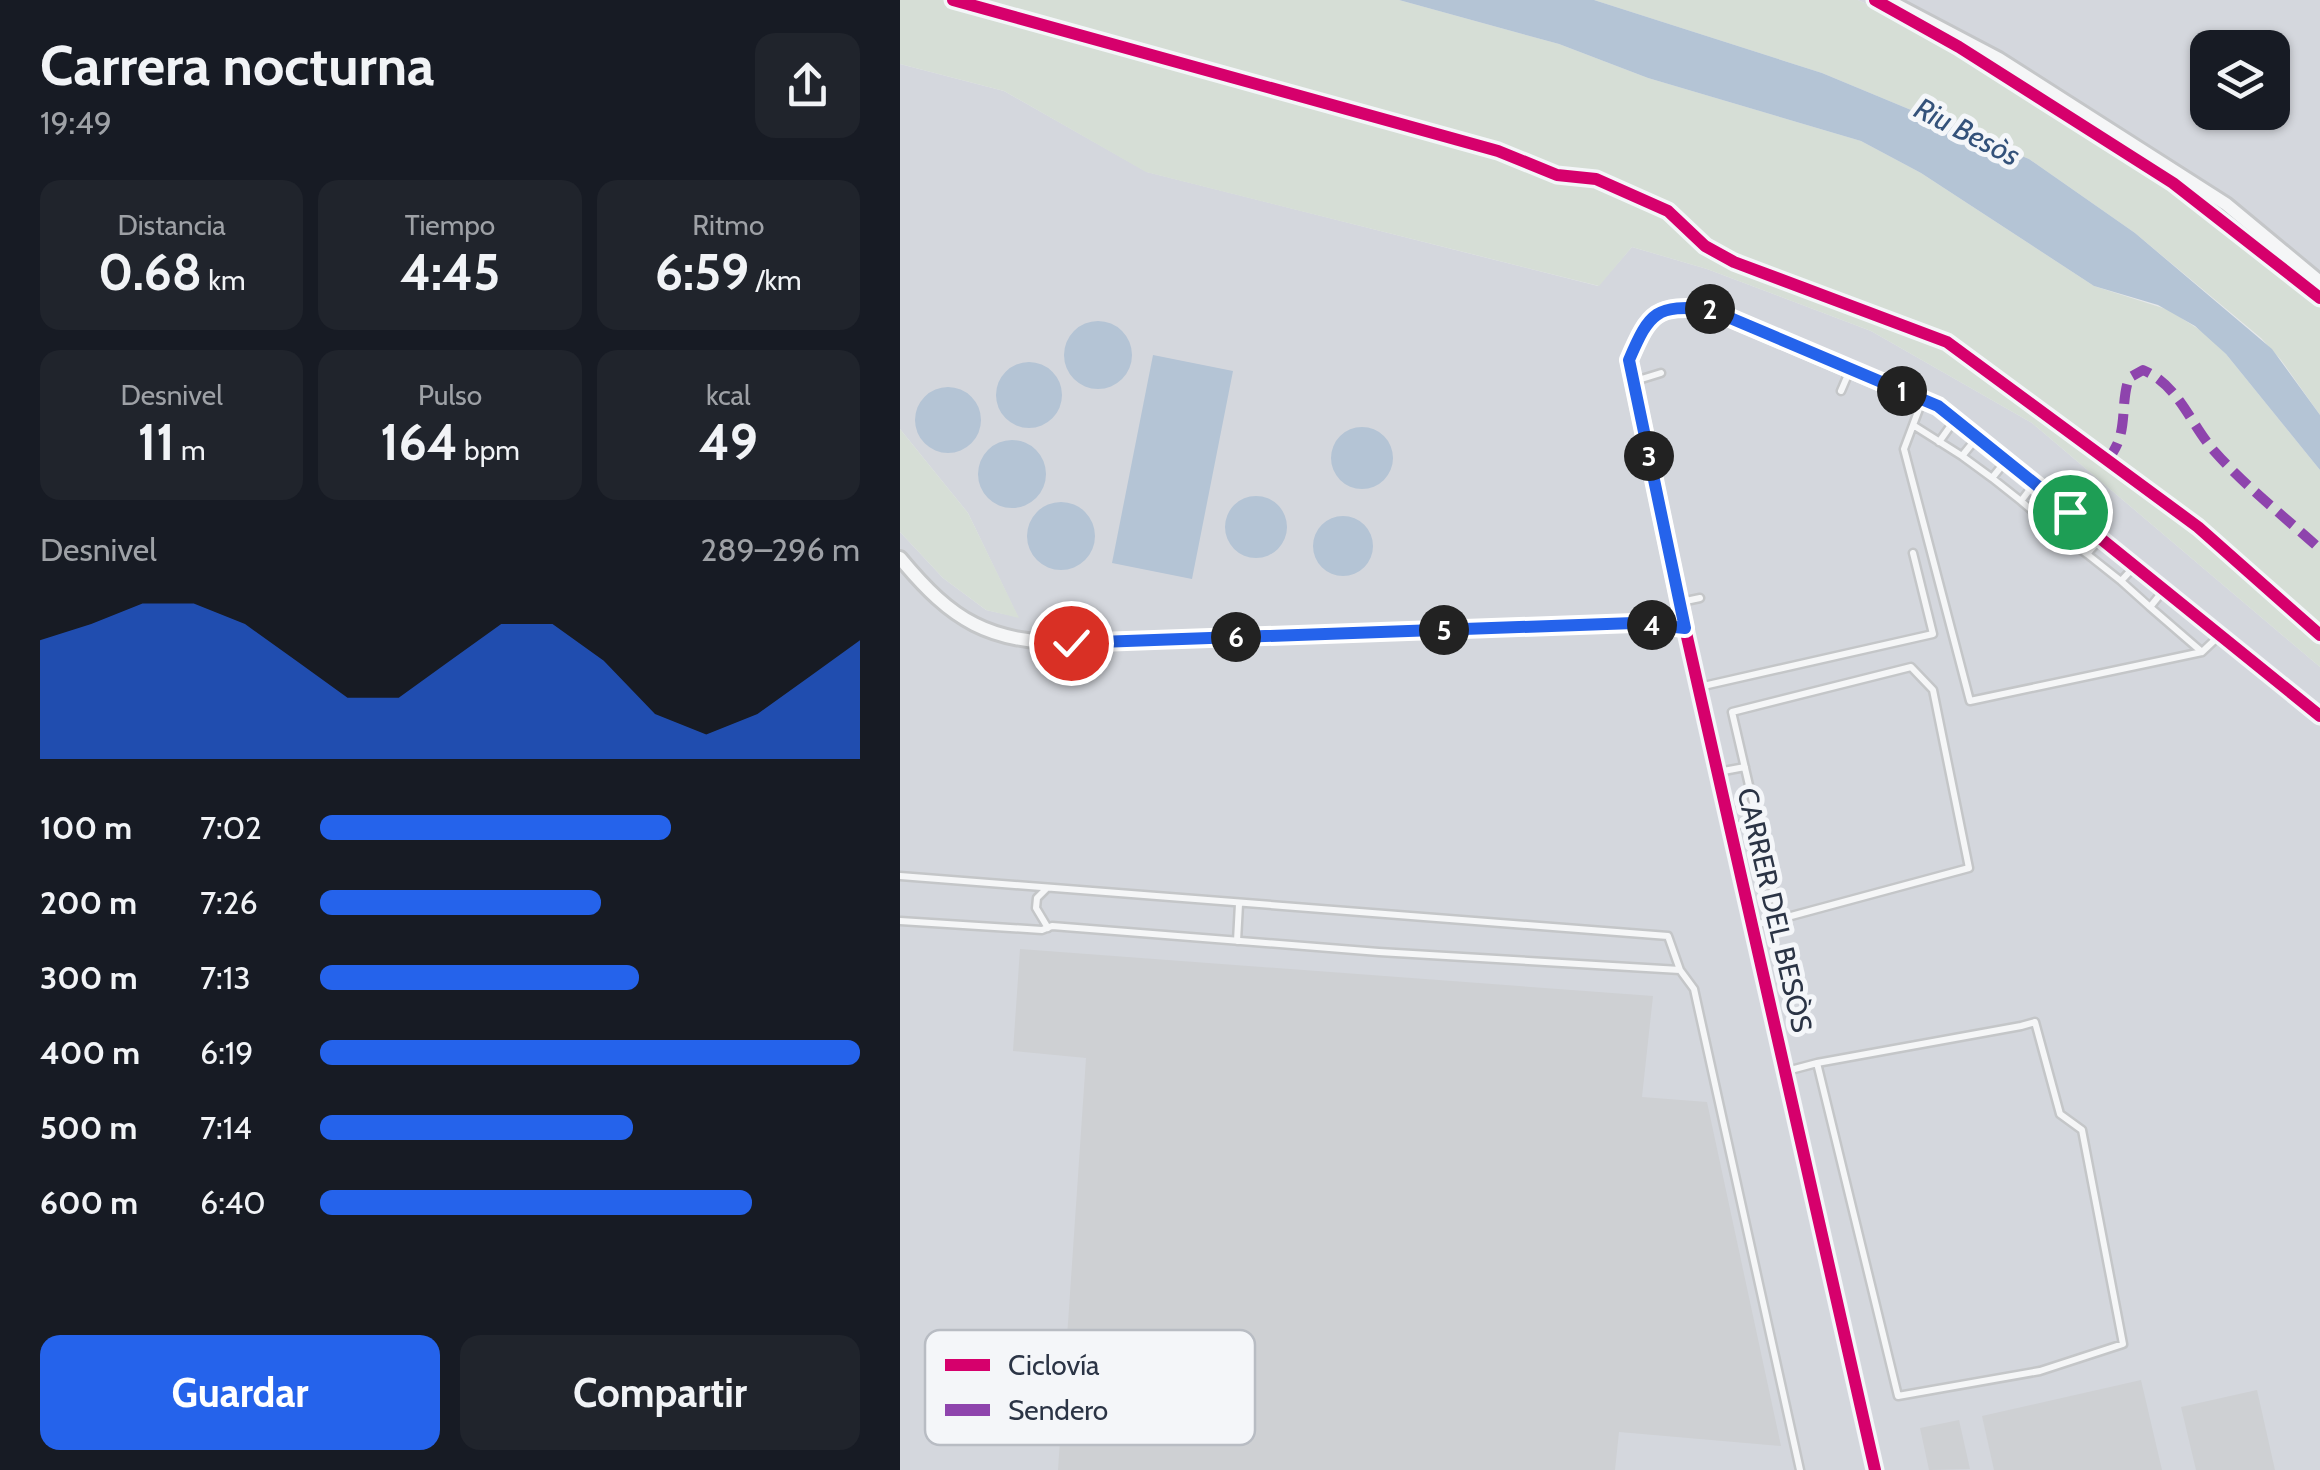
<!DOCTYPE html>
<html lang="es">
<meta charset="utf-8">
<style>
body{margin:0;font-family:Cabin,sans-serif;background:#20242c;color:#f1f3f6;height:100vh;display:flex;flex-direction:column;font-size:38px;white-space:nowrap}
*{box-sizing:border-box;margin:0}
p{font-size:32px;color:#9ea1a6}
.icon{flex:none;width:55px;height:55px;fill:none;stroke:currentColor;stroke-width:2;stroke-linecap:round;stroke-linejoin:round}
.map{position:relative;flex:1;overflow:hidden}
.drawer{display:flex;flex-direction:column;background:#171b24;width:900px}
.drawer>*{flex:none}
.tools{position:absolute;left:1290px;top:30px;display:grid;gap:20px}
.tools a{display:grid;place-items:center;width:100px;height:100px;border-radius:20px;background:#171b24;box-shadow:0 2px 8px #0004;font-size:50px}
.pin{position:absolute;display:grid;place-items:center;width:85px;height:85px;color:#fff;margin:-42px;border:5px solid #fff;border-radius:50%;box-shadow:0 2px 10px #0007}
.km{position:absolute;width:50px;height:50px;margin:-25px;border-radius:50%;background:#222;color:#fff;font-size:28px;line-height:50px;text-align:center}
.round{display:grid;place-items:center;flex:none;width:105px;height:105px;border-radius:20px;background:#20242c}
.head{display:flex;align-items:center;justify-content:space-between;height:170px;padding:0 40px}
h1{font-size:55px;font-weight:700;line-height:75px}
.metrics{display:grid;grid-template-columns:repeat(3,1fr);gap:15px;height:170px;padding:10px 40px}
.metrics div{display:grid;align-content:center;border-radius:20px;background:#20242c;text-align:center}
.metrics b{font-size:50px;font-weight:700}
.metrics small{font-size:28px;font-weight:400}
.metrics p{font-size:28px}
.chart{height:280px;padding:20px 40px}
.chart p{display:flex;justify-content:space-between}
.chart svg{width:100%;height:180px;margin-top:10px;fill:#2563eb;opacity:.7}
.cta{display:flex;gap:20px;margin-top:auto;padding:20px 40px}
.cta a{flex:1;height:115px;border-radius:20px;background:#2563eb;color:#fff;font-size:40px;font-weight:700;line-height:115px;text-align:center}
.cta a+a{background:#20242c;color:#f1f3f6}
ul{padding:0 40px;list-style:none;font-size:32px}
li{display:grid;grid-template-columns:160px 120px 1fr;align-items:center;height:75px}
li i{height:25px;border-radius:12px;background:#2563eb}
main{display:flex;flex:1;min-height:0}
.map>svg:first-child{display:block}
</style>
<main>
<section class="drawer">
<div class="head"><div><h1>Carrera nocturna</h1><p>19:49</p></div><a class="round"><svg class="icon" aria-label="share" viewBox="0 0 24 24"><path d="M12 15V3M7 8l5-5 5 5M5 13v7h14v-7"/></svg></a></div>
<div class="metrics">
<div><p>Distancia</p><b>0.68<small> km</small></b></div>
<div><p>Tiempo</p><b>4:45</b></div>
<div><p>Ritmo</p><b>6:59<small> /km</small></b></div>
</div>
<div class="metrics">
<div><p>Desnivel</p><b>11<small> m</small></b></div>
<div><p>Pulso</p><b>164<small> bpm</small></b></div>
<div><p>kcal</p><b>49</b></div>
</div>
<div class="chart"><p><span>Desnivel</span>289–296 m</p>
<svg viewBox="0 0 160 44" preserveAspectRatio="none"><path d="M0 44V15L10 11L20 6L30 6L40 11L50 20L60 29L70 29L80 20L90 11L100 11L110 20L120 33L130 38L140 33L150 24L160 15V44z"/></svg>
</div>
<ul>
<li><b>100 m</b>7:02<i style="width:65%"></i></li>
<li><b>200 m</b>7:26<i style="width:52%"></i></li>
<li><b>300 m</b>7:13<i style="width:59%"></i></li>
<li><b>400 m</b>6:19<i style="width:100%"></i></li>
<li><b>500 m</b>7:14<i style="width:58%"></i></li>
<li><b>600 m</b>6:40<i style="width:80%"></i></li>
</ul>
<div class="cta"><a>Guardar</a><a>Compartir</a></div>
</section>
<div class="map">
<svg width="1420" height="1470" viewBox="0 0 1420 1470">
<rect width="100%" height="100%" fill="#e6e8ea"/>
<path fill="#d4d7dd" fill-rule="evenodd" d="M958,0H1420V303L1249,170L984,12ZM1308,48H1372V112H1308Z
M0,64L104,91L247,172L698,286L732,247L807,269L971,331L1132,423L1420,667V1470H0V532L43,578L86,610L118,617L68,513L0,429Z"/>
<path fill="#d6ded6" d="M0,0H499L659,44L748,78L961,141L1021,173L1194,286L1269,310L1306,334L1326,354L1420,470V667L1132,423L971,331L807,269L732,247L699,286L246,172L104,91L0,64Z
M694,0H958L984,12L1249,170L1420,303V415L1381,360L1361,338L1235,233L1129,159L922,73Z
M0,429L68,513L119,618L86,610L43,578L0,532Z"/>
<path fill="#b4c4d5" d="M499,0H694L922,73L1129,159L1235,233L1372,349L1420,415V470L1326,354L1295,326L1258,305L1194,286L1021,173L961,141L748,78L659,44Z
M164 355a34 34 0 1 1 68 0a34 34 0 1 1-68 0Z
M253,355L333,371L292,579L212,563Z
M96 395a33 33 0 1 1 66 0a33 33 0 1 1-66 0Z
M15 420a33 33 0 1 1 66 0a33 33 0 1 1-66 0Z
M431 458a31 31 0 1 1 62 0a31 31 0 1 1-62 0Z
M78 474a34 34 0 1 1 68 0a34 34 0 1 1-68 0Z
M325 527a31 31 0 1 1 62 0a31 31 0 1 1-62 0Z
M127 536a34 34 0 1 1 68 0a34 34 0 1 1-68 0Z
M413 546a30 30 0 1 1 60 0a30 30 0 1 1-60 0Z"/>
<path fill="#ced0d3" d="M120,949L753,996L742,1097L807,1102L881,1446L719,1432L715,1470H158L186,1058L113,1051Z
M1241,1380L1262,1470H1094L1082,1416Z
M1357,1390L1375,1470H1296L1281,1407Z
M1059,1420L1070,1469L1029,1470L1020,1428Z"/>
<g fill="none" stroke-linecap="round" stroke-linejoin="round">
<defs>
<path id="lane" d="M735,381L761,373
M941,391L950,370
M1022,401L1004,449L1070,701L1302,652L1320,635
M1013,425L1062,456L1075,440
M1039,442L1054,421
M1062,456L1092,478L1105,462
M1092,478L1121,501L1134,484
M1121,501L1155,530L1168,515
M1155,530L1187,554L1201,538
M1187,554L1221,581L1234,567
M1221,581L1250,607L1263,591
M781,602L800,598
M1250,607L1302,652
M799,687L1033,634L1013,553
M818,772L845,767
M831,828L857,819
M0,876L768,936L780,970L479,952L152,926L142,930L0,921
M147,888L137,898L136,908L148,928
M854,925L880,919L832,712L1011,667L1033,690L1069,868L880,919
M337,941L339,904
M780,970L794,989L900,1470
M887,1071L917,1063L1121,1026L1135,1022L1160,1114L1182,1130L1223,1344L1140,1371L998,1396L917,1063"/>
<path id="street" d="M987,0L1099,59L1326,204L1420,282
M0,558C53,622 88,642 171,643L734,623L785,628
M975,1470L785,628L729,360C750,311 756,305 809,309L1038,407L1420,716"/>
</defs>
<use href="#lane" stroke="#c4c6c8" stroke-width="11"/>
<use href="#street" stroke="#c4c6c8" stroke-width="18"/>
<use href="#lane" stroke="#f5f6f7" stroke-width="6"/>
<use href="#street" stroke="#f5f6f7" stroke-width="12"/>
<path stroke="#8e44ad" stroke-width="10" stroke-dasharray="20 10" stroke-linecap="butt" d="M1207,460C1230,434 1219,407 1229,378L1243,370C1279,385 1290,424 1315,452C1346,487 1385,517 1420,549"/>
<defs>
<path id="cycleway" d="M53,0L598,151L657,175L696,179L768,211L805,246L834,262L1047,342L1298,527L1420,635
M975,0L1059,47L1273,183L1420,298
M975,1470L785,628L729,360C750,311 756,305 809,309L1038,407L1420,716"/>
</defs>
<use href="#cycleway" stroke="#f4f6f9" stroke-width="19"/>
<use href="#cycleway" stroke="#d6006c" stroke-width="12"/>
</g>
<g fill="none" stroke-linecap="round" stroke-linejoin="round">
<defs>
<path id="route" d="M171,643L734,623L785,628L729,360C750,311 756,305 809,309L1038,406L1170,512"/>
</defs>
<use href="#route" stroke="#fff" stroke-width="20"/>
<use href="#route" stroke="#2563eb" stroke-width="12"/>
</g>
<g text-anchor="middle" stroke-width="10" stroke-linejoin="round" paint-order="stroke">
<g font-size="28" fill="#2b3445" stroke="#f4f6f9">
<text transform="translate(875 910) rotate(77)" y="10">CARRER DEL BESÒS</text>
</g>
<g font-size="30" font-style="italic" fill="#34527a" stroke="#f4f6f9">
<text transform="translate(1067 132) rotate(27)" y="10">Riu Besòs</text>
</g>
</g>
<rect x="25" y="1330" width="330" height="115" rx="15" fill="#f4f6f9" stroke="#b8bcc3" stroke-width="2.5"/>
<rect x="45" y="1359" width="45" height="12" fill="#d6006c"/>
<rect x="45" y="1404" width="45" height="12" fill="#8e44ad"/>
<g font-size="28" fill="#2b3445">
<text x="108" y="1375">Ciclovía</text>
<text x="108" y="1420">Sendero</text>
</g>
</svg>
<div class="tools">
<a><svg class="icon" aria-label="layers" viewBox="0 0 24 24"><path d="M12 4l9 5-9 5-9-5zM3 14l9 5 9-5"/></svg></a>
</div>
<div class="pin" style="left:1170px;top:512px;background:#1e9e55"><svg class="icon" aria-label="arrive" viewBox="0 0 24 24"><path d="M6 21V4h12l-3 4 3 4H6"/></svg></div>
<div class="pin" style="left:171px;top:643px;background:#d93025"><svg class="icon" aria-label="check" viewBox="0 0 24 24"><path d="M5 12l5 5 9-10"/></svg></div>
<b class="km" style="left:1002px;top:391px">1</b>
<b class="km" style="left:810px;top:309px">2</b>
<b class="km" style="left:749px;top:456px">3</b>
<b class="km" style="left:752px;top:625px">4</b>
<b class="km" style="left:544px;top:630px">5</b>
<b class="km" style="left:336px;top:637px">6</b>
</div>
</main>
